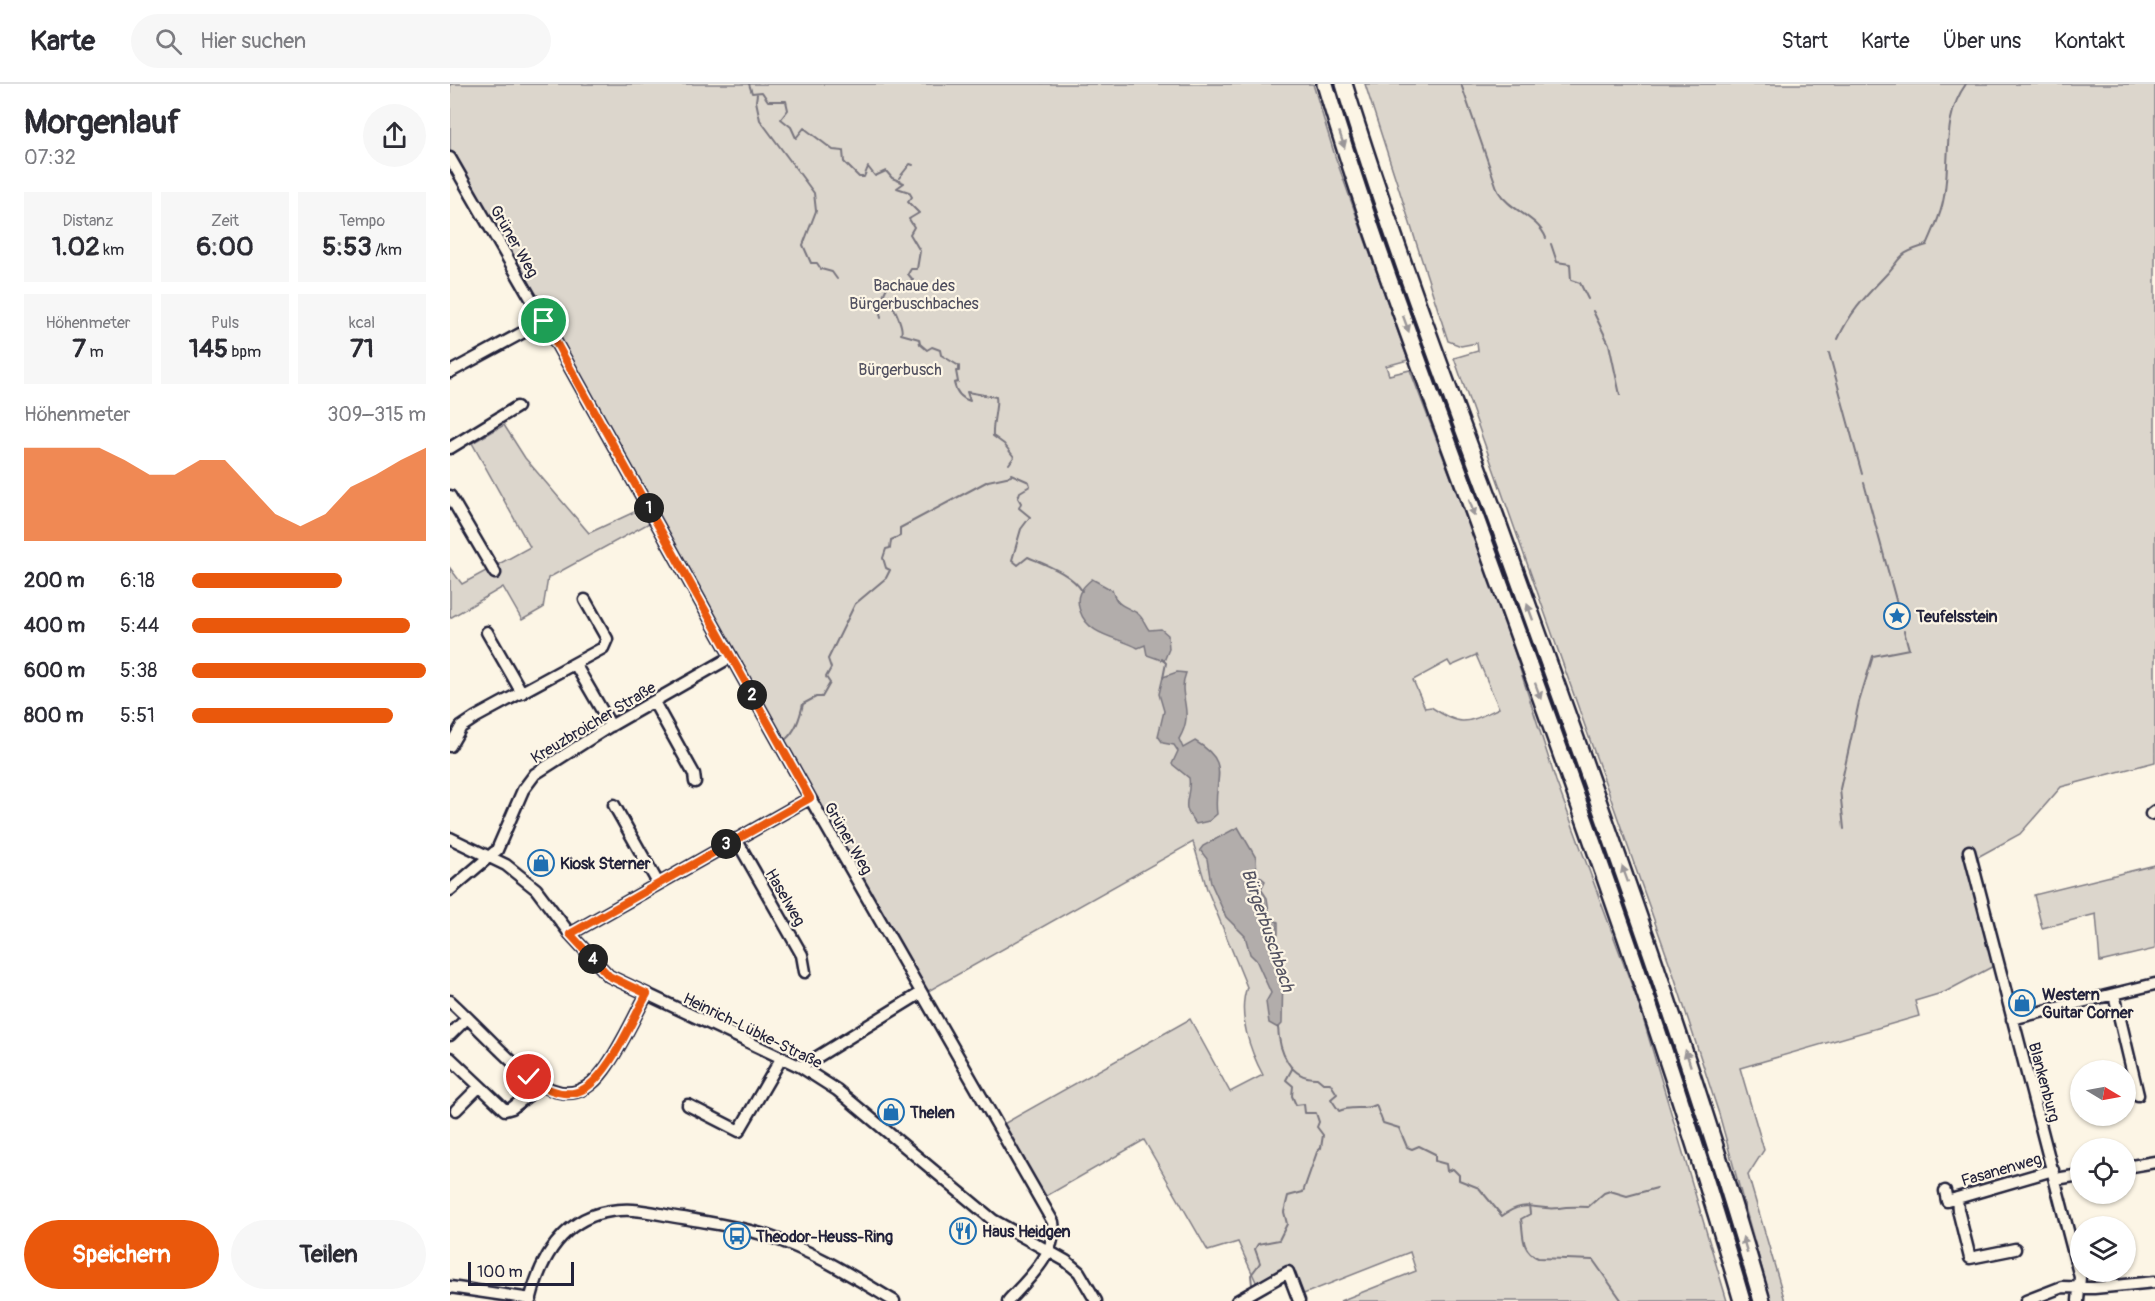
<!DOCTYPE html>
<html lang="de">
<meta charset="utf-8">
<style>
body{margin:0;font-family:Pangolin,sans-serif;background:#f7f7f7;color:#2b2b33;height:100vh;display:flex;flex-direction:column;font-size:22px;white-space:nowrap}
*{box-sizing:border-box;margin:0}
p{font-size:20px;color:#7c7c81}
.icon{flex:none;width:33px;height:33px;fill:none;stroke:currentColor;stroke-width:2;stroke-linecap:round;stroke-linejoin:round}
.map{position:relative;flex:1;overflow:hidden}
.panel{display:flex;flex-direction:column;background:#fff;width:450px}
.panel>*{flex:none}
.needle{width:39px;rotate:100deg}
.fabs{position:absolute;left:1620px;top:976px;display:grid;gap:12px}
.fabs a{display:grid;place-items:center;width:66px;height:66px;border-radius:50%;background:#fff;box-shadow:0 2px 4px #0004;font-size:30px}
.scale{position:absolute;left:18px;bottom:15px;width:106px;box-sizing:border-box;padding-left:6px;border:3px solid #22223b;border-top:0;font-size:16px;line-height:21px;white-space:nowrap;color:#22223b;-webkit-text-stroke:4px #fcf5e5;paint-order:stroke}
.pin{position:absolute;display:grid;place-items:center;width:51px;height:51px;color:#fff;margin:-26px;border:3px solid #fff;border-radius:50%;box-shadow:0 2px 6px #0007}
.km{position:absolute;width:30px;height:30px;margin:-15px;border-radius:50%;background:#222;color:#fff;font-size:16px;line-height:30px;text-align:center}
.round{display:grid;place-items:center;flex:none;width:63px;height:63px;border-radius:32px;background:#f7f7f7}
.head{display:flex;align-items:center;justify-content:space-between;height:102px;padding:0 24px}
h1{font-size:33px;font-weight:800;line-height:45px}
.metrics{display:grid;grid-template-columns:repeat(3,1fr);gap:9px;height:102px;padding:6px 24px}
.metrics div{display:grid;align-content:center;border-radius:0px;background:#f7f7f7;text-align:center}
.metrics b{font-size:26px;font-weight:800}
.metrics small{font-size:16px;font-weight:400}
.metrics p{font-size:16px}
.chart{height:168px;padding:12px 24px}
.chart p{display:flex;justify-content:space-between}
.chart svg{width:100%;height:108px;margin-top:6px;fill:#ea580c;opacity:.7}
.primary-button{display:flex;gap:12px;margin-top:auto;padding:12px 24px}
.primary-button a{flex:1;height:69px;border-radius:36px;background:#ea580c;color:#fff;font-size:24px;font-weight:800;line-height:69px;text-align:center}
.primary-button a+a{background:#f7f7f7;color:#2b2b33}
ul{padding:0 24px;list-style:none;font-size:20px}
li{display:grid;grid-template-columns:96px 72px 1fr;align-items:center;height:45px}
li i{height:15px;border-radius:8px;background:#ea580c}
header{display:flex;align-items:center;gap:36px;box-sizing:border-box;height:84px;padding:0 30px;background:#fff;border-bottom:2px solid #e1e1e2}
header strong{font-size:28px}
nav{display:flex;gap:33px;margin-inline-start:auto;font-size:21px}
.search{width:420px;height:54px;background:#f7f7f7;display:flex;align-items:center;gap:15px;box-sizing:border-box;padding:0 21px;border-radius:33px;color:#7c7c81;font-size:22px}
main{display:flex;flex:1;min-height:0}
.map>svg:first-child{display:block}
</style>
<header>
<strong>Karte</strong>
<div class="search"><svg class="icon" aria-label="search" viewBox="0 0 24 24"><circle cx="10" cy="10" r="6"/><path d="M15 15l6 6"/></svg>Hier suchen</div>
<nav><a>Start</a><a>Karte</a><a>Über uns</a><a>Kontakt</a></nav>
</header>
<main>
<section class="panel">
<div class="head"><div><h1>Morgenlauf</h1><p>07:32</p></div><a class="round"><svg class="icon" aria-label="share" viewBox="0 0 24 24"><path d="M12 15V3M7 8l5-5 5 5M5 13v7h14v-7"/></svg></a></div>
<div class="metrics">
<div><p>Distanz</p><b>1.02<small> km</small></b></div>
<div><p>Zeit</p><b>6:00</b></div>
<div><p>Tempo</p><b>5:53<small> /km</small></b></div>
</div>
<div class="metrics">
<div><p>Höhenmeter</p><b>7<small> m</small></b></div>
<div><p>Puls</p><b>145<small> bpm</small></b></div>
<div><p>kcal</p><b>71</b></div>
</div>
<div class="chart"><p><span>Höhenmeter</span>309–315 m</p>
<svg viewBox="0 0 160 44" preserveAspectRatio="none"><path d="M0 44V6L10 6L20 6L30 6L40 11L50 17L60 17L70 11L80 11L90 22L100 33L110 38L120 33L130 22L140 17L150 11L160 6V44z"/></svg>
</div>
<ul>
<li><b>200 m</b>6:18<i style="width:64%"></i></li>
<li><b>400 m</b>5:44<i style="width:93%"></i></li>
<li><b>600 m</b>5:38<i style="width:100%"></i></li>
<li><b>800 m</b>5:51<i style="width:86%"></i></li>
</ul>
<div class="primary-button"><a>Speichern</a><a>Teilen</a></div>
</section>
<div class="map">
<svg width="1705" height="1217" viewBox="0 0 1705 1217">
<rect width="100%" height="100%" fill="#fcf5e5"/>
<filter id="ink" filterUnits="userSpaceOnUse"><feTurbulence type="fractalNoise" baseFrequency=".0167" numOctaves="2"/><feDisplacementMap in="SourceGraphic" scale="12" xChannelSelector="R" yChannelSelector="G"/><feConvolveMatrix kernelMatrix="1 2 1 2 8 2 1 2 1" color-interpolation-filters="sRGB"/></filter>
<g filter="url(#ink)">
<path fill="#dcd6cc" stroke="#7f7c84" stroke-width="1.5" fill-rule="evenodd" d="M0,0H863L885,72L958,276L936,282L939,291L960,286L1047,514L1106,697L1189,921L1277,1217H890L966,1187L960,1168L851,1211L841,1185L807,1200L788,1158L758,1167L694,1056L593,1114L550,1042L740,935L780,1008L813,991C800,967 787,930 797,903L757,805L743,758L473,910L0,67ZM1026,571L1049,624C1016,639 1013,644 981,623L975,624L963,596L998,577L1001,582Z
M915,0H1705V678L1611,703L1570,750L1524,775L1551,878L1495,908L1465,917L1469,932L1290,984L1314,1066L1298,1091L1335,1217H1321L1269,1030L1224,892L1004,274L1028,267L1027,259L1011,262L998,257Z
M54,341L75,374L139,449L195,423L203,437L98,494L93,524L72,536L53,503L0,534V484L12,500L80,463L22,359Z
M1705,781V865L1650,878L1646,830L1592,844L1584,811Z"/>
<path fill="#b2adab" stroke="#78757e" stroke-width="1.5" d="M642,495L662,506C667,522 673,521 687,529C693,533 695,541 699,546L711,545L718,551L719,565L714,577L697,571L695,561L688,564C668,553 638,552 630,527C625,512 630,505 642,495Z
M727,588L736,589C726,613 746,626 729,655L733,664L745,657C784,680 762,695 767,730L759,737L746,740C728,719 742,715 739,694L722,680L728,667L724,661L713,659L708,652L714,627L709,610L713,593Z
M788,743L806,774L807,790L815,797L811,805L817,814L820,834L828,838V850L824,859L833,884L832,940L828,944L819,939L816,918L821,909L806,876L800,870L795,852L776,833L761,799L757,775L750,766L753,762Z"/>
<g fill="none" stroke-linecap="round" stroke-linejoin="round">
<path stroke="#78757e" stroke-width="2" d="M299,0L302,9L312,8L318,17H336L338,26L331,35L341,43L346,54L354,44L383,66L393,67L394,78L409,93H414L418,83L425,92L436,87L442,94L454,99L447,104L459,108L462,113L458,118L469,129L459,135L464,143L460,150L470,167L467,185H461L458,190L463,196L453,200L451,198L448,203L438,201L431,216L436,220H441C446,226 454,245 451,250L469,255L470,260L477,266L482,263L490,266L491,271L509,282V287H506L508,298L504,299C506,308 510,314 520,317L517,308L546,313C548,322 542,339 543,352L554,360L564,373L559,380
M1011,0L1048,107C1060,127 1087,132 1096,154
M307,10L306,17L310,36L364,109L366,127L353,161L361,179H367L371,185L382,188L387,195
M449,94L460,80L463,81
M1101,160L1107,178L1120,180L1121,196L1130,199L1138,215
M1143,227L1159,260L1170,311
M431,234L428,219L431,216
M1388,255C1399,230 1414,214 1433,194C1453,174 1445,170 1477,161C1482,149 1489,135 1492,122C1503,81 1489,37 1516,0
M1379,269L1412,390
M561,390L579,398L580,402L570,408L568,414L571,419L569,424L580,433L571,445L562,476L568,481L578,473C596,481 622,490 632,507
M1414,399L1452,538
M712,575L716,579L713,594
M335,656C346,647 350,633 353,620L366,613H372L380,599L376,593L381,584L378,575L405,520L436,494L440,486L436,484L433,474L436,465L440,464L441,456L450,452V444L538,397L561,392
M1394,745L1390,705L1409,618L1423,572L1459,565L1454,547
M828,943C829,968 840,995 867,994L873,999H880L887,1010L881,1015L889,1027C902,1021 913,1027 926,1021L933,1039L949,1044L957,1063L962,1065L969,1062L985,1070V1077L996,1080L997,1087L1003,1085L1009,1091V1096L1029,1104L1052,1132C1075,1114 1086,1127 1109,1124C1119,1122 1128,1123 1138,1123L1154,1109L1160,1107L1177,1112L1207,1104
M1079,1121L1080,1130L1071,1135C1074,1150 1070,1166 1088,1174L1143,1176L1172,1217
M802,1201L801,1191L810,1179L805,1165L808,1160L829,1156L837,1140L834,1128L838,1112L853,1108L867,1068L871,1064L873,1051L867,1043L869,1038L866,1029H855L854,1020L846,1021L842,1012L843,1002L836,996L842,985"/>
<defs>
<path id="minor" d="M0,74L94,237L360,714L603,1138C608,1169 577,1196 558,1217
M0,288L94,237
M0,364L67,323
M0,412L45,489
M37,548L72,609
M125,580L161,642
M204,618L244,690L245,698
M0,662L11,643L26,633L153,564L157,555L135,516
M164,721L208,799
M1701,730L1705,727
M0,754L56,781L86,805L120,850L159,892L351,983L387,1006L543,1136L616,1177L629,1188L646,1217
M286,755L352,871L355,888
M1519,767L1630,1193L1628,1217
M0,806L47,766L73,706L85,690L157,644L281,573
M120,850L360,714
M1664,910L1688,1011
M0,917C17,933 33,949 49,965C79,994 118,1035 154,986C171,963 183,935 197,910
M1562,935L1705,900
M0,951L17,934
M0,974L55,1026L62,1024L90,1002
M351,983L471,909
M238,1021L289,1047L332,973
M6,1026L29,1003
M1676,1083L1705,1078
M1606,1095L1630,1091
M1495,1107L1497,1117L1603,1086
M1507,1114L1508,1126L1520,1174L1565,1165
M0,1203L81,1215
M80,1217C93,1164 123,1123 183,1126C200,1127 217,1132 233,1134C261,1139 291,1143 318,1152C363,1167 404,1193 444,1217
M787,1217L838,1188L849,1217
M1576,1217L1612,1203L1644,1204L1705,1198"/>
<path id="highway" d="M875,0C919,149 975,294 1028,440C1121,697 1216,954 1292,1217
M894,0C939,146 993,290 1046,433C1140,693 1235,951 1312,1217"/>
</defs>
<use href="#minor" stroke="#22223b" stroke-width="15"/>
<use href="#highway" stroke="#22223b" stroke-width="20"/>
<use href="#minor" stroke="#fcf5e5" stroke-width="10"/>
<use href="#highway" stroke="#fcf5e5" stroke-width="15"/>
</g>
<defs><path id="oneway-solid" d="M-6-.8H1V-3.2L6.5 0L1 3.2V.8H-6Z" transform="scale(1.5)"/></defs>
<g fill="#9a9698">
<use href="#oneway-solid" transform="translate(892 56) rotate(72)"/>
<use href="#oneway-solid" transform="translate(956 240) rotate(70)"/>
<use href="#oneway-solid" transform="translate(1022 424) rotate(70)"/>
<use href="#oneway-solid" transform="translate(1080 528) rotate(-110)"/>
<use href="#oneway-solid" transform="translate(1088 607) rotate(70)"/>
<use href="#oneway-solid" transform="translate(1175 790) rotate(-110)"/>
<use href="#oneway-solid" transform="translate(1238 974) rotate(-108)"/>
<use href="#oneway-solid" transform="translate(1295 1161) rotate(-106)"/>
</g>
</g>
<g fill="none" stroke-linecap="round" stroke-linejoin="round" filter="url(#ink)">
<defs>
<path id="route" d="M79,993C91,1003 110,1013 127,1008C156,1000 182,936 197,910L159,892L120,850L360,714L94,237"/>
</defs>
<use href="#route" stroke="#fff" stroke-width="12"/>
<use href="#route" stroke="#ea580c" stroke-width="8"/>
</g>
<defs>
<symbol id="sight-ring" viewBox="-11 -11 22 22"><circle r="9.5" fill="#fcf5e5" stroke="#1f6fb2" stroke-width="1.5"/><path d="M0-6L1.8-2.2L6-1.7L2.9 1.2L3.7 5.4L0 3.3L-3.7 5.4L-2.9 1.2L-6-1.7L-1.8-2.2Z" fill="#1f6fb2"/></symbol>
<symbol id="shop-ring" viewBox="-11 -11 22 22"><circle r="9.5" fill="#fcf5e5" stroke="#1f6fb2" stroke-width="1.5"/><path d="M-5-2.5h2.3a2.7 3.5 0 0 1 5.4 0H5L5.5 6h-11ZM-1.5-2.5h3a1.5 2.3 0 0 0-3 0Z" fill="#1f6fb2"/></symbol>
<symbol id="restaurant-ring" viewBox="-11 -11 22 22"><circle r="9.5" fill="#fcf5e5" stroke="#1f6fb2" stroke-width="1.5"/><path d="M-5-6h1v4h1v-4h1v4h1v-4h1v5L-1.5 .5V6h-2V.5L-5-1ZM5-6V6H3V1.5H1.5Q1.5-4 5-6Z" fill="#1f6fb2"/></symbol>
<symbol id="bus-ring" viewBox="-11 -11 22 22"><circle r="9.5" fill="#fcf5e5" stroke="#1f6fb2" stroke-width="1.5"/><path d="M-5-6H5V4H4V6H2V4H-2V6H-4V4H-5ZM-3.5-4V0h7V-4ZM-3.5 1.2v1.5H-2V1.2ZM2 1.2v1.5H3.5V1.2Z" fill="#1f6fb2"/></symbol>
</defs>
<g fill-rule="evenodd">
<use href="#sight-ring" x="1432" y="517" width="30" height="30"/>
<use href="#shop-ring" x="76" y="764" width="30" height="30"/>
<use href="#shop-ring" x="1557" y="904" width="30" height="30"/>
<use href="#shop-ring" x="426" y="1013" width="30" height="30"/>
<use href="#restaurant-ring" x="498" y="1132" width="30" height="30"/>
<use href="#bus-ring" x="272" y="1137" width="30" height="30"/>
</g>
<g text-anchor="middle" stroke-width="4.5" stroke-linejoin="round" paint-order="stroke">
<g font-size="16" fill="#22223b" stroke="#fcf5e5">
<text transform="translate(65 157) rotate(60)" y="6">Grüner Weg</text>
<text transform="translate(143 638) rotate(-31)" y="6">Kreuzbroicher Straße</text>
<text transform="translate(399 754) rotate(60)" y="6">Grüner Weg</text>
<text transform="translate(336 813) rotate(60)" y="6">Haselweg</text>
<text transform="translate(303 946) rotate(26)" y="6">Heinrich-Lübke-Straße</text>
<text transform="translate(1595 998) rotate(75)" y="6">Blankenburg</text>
<text transform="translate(1551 1085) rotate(-16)" y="6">Fasanenweg</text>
</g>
<g font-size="16" fill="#504f5f" stroke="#fcf5e5">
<text x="464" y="207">Bachaue des<tspan x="464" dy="18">Bürgerbuschbaches</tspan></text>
<text x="450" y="291">Bürgerbusch</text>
</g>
<g font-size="16" font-weight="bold" fill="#22223b" stroke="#fcf5e5" text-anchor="start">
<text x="1466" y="538">Teufelsstein</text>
<text x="110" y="785">Kiosk Sterner</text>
<text x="1592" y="916">Western<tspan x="1592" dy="18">Guitar Corner</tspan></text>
<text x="460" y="1034">Thelen</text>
<text x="532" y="1153">Haus Heidgen</text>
<text x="306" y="1158">Theodor-Heuss-Ring</text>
</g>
<g font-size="18" font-style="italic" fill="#545362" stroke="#fcf5e5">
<text transform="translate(818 846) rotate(71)" y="6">Bürgerbuschbach</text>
</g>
</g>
</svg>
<div class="fabs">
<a><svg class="needle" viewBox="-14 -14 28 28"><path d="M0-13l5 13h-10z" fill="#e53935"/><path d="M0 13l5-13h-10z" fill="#7c7c81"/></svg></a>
<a><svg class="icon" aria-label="locate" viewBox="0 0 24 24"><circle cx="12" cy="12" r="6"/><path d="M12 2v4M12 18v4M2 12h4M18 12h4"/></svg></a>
<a><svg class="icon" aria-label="layers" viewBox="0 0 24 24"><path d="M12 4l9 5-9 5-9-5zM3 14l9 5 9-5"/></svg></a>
</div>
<div class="scale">100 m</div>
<div class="pin" style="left:94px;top:237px;background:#1e9e55"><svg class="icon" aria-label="arrive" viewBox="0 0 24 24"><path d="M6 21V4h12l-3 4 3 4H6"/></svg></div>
<div class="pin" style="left:79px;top:993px;background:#d93025"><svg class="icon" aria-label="check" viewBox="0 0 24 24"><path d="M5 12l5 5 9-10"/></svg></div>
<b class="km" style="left:199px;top:424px">1</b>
<b class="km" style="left:302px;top:611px">2</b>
<b class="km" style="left:276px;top:760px">3</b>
<b class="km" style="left:143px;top:875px">4</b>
</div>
</main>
